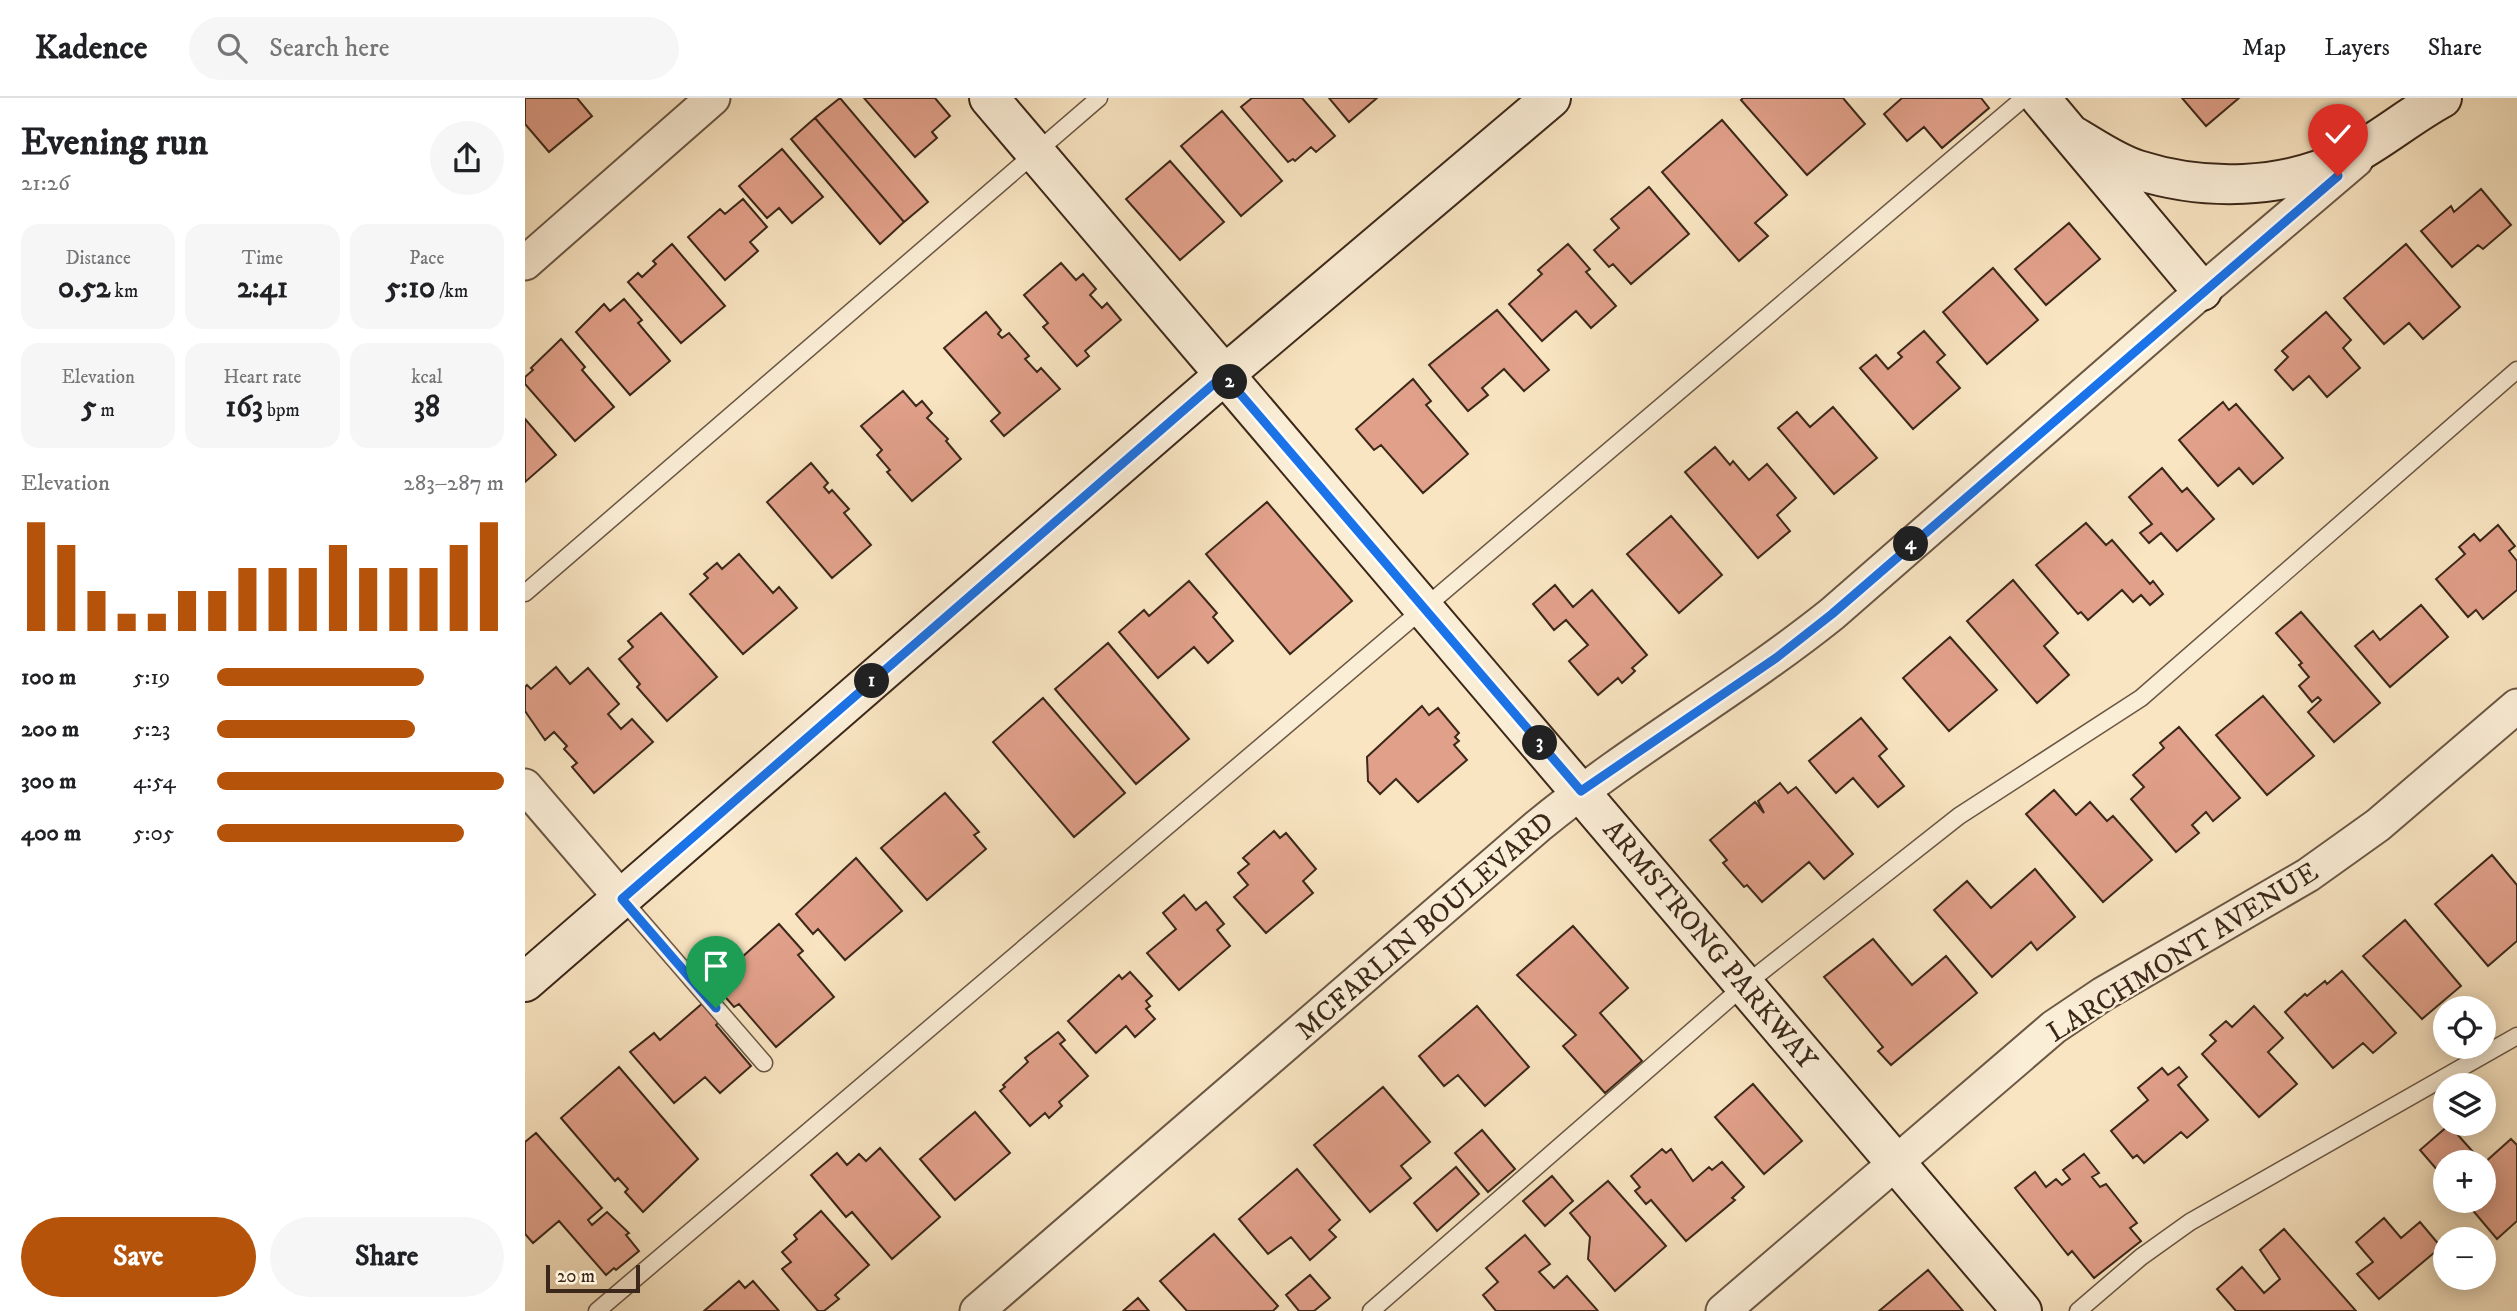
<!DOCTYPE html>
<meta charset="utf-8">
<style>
body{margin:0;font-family:"IM FELL DW Pica",serif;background:#f6f6f6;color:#202124;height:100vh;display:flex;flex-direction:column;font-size:26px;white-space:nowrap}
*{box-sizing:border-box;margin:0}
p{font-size:23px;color:#757577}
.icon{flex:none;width:38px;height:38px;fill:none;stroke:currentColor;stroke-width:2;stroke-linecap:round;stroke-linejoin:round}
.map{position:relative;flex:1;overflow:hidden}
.details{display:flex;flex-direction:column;background:#fff;width:525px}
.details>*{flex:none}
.fabs{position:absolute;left:1908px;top:898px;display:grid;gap:14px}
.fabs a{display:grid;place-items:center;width:63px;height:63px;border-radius:50%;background:#fff;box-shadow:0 4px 18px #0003;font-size:35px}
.scale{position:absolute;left:21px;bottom:18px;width:94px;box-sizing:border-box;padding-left:7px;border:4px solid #3c281a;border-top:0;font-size:19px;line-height:24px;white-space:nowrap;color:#3c281a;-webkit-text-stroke:5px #fbeed7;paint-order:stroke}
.pin{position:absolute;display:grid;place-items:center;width:60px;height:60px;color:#fff;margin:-72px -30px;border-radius:50% 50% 50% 0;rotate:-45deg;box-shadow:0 0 7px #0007}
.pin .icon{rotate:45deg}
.km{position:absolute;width:35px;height:35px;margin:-18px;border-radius:50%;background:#222;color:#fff;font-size:19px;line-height:35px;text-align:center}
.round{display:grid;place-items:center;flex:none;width:74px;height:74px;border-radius:37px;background:#f6f6f6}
.headline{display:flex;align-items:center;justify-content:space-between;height:119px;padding:0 21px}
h1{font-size:38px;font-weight:700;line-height:52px}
.stats{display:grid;grid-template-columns:repeat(3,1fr);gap:10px;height:119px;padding:7px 21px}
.stats div{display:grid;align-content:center;border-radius:18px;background:#f6f6f6;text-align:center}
.stats b{font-size:30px;font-weight:700}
.stats small{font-size:19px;font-weight:400}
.stats p{font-size:19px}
.chart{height:196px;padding:14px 21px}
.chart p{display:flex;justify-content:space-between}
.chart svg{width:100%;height:126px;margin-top:7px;stroke:#b45309;stroke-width:6}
.primary-button{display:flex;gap:14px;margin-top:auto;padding:14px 21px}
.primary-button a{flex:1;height:80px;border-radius:42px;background:#b45309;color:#fff;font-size:28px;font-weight:700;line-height:80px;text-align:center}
.primary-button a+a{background:#f6f6f6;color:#202124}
ul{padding:0 21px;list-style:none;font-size:23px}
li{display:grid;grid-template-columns:112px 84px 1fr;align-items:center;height:52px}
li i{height:18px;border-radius:9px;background:#b45309}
header{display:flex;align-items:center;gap:42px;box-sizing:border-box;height:98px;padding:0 35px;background:#fff;border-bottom:2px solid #e0e0e0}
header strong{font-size:33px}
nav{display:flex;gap:38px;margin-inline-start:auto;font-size:24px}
.search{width:490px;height:63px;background:#f6f6f6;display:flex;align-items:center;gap:18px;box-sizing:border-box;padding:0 24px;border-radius:38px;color:#757577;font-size:26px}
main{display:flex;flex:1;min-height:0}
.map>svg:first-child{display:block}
</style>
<header>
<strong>Kadence</strong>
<div class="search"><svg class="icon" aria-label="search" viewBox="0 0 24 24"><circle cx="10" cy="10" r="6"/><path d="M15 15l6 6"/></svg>Search here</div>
<nav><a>Map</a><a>Layers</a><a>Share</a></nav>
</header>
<main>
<section class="details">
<div class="headline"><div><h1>Evening run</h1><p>21:26</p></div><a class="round"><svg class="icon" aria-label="share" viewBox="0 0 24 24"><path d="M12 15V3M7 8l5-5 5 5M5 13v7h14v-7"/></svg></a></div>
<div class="stats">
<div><p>Distance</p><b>0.52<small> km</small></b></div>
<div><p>Time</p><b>2:41</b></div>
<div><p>Pace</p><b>5:10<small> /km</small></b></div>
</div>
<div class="stats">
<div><p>Elevation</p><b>5<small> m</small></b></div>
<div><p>Heart rate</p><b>163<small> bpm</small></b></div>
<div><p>kcal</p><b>38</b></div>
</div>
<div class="chart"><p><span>Elevation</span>283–287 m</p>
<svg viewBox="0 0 160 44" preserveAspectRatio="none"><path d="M5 44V6M15 44V14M25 44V30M35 44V38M45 44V38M55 44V30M65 44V30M75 44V22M85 44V22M95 44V22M105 44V14M115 44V22M125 44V22M135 44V22M145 44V14M155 44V6"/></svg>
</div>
<ul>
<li><b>100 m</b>5:19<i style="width:72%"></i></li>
<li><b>200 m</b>5:23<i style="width:69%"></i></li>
<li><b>300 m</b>4:54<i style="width:100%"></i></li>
<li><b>400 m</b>5:05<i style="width:86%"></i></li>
</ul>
<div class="primary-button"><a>Save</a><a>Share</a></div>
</section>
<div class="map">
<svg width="1992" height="1213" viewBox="0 0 1992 1213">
<rect width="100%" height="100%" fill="#f9e5c2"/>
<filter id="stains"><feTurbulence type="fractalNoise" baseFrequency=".00286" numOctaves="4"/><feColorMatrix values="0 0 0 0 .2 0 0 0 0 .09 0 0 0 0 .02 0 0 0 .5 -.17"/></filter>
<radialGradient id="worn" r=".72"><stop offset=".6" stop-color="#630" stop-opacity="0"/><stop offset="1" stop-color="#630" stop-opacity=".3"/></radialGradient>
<path fill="#e1a08a" stroke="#3c281a" stroke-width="2" d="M0,0H52L67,18L24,54L0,26Z
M315,0L403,104L379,124L290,20Z
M339,0H410L425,18L407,34L412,40L390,59Z
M727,0H777L810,38L791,54L786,49L770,63L768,61L763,64L716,9Z
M804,0H852L824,24Z
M1218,0H1318L1340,26L1282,77L1216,2Z
M1377,0H1456L1464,10L1417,50L1399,29L1382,43L1359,16Z
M1657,0H1714L1681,28Z
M697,13L757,83L716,118L656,48Z
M290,20L379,124L355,146L266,41Z
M1197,22L1262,97L1230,125L1243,138L1214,163L1137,74Z
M257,51L298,99L267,125L254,110L242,120L214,88Z
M645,63L699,124L655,162L601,101Z
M1124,89L1164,136L1106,186L1088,166L1084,169L1069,152L1094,130L1086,121Z
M1956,91L1986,127L1958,151L1953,147L1927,169L1896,133L1926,108L1929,114Z
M218,101L242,129L225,144L233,153L200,182L163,139L195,111L200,116Z
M1544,125L1575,161L1521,207L1490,171Z
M147,146L200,208L156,245L103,184L113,175L117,179L131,166L128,163Z
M1043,146L1065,171L1061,174L1091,208L1066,230L1051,213L1017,243L984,206L1017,176L1013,172Z
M1881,146L1935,209L1898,241L1884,225L1859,246L1819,200Z
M536,165L551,182L558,176L571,191L565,197L577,210L582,205L596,222L560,253L564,258L552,268L518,229L523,225L499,197Z
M1468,170L1513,222L1462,266L1418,214Z
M99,201L117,222L113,225L145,263L105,297L51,234L79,206L85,213Z
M972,212L1024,272L999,293L979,271L957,290L963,297L943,313L904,267Z
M461,214L476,232L473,236L477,240L484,235L504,258L500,261L512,274L516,270L535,291L479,338L466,323L475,315L419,250Z
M1801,214L1826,242L1818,250L1835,270L1802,299L1784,278L1768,292L1750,272L1763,259L1757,253Z
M1399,233L1420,257L1412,264L1435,290L1388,331L1335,270L1351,257L1363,271L1377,259L1373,255Z
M36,241L60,269L57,272L89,309L50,343L0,286V279L8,272L6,270Z
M888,281L906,303L901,307L943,356L898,395L856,347L849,352L831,331Z
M378,293L391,308L397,303L407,315L402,320L423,341L421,343L436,361L387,403L362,374L365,372L352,357L357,352L336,328Z
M1698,304L1704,312L1711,306L1758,360L1728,386L1714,370L1693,388L1654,342Z
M1308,309L1352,360L1309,396L1253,330L1272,314L1285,329Z
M0,321L31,357L0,384Z
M1190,349L1205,367L1208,363L1224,382L1242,366L1271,400L1252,417L1265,433L1233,460L1160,374Z
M286,365L303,385L299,389L304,395L307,392L324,411L319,415L346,447L307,480L242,404Z
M1637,370L1657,394L1662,390L1689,421L1652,453L1636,435L1624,445L1615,435L1627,426L1604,399Z
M742,404L827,503L765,556L681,456Z
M1146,418L1197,477L1154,515L1102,456Z
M1561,425L1581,447L1587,442L1625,486L1628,483L1638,496L1625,507L1616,497L1608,504L1597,492L1563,522L1556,514L1553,516L1511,467Z
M1973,427L1990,448L1984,453L1992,463V492L1958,521L1951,512L1943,519L1911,481L1940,456L1934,449L1949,436L1955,443Z
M214,456L248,495L254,489L272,510L218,556L165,496L183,480L179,476L192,465L197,471Z
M1488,482L1533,535L1519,548L1544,577L1512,605L1442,523Z
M664,483L692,515L688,519L708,543L683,565L669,549L633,580L594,534L619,512L624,518Z
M1030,487L1048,509L1067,492L1122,557L1107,570L1110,573L1097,585L1093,580L1073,597L1044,563L1063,547L1041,522L1029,532L1008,506Z
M1896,507L1923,539L1865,589L1830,548L1848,533L1855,542Z
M1776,514L1855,605L1809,644L1783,614L1796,602L1793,599L1787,604L1774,588L1784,579L1774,567L1777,565L1751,535Z
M136,515L192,579L142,623L112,589L115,586L94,561L108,549L103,543Z
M1425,539L1472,592L1424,633L1378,580Z
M583,545L664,641L611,686L530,591Z
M31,569L45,586L63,570L94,606L83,616L96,631L107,621L128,644L69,695L47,669L52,665L39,651L42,648L29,634L20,642L0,613V589L2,587L6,591Z
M1738,598L1789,658L1742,697L1691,637Z
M518,600L600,695L549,739L468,644Z
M897,608L904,617L913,610L934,635L930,639L934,643L929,647L942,662L893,704L871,681L855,696L843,683L842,659Z
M1336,620L1362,651L1354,658L1379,688L1353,709L1328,680L1311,695L1284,663Z
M1654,629L1715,700L1688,723L1681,714L1667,727L1674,735L1651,754L1606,701L1619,689L1608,677L1639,650L1635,645Z
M1255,685L1263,695L1271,689L1328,756L1299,781L1284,764L1237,804L1222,787L1219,789L1198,765L1202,762L1185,742L1230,704L1239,715L1233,703Z
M1529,692L1551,717L1565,704L1582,723L1588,718L1627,762L1578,804L1501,716Z
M420,695L454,734L449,737L461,751L402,802L356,750Z
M749,733L755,740L761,735L791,771L778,783L788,795L741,835L709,799L723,787L713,775L724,766L718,760Z
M1967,757L1992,787V843L1963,868L1910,806Z
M331,760L377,813L320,862L293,831L288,836L271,816Z
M1510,771L1550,819L1512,852L1506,844L1467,879L1409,812L1442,783L1466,810Z
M659,797L671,812L681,804L699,826L692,832L705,848L654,892L622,855L651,831L638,815Z
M1880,822L1936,888L1897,921L1838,858Z
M254,826L278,853L273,857L309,899L251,949L214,906L209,909L188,885Z
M1048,828L1103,890L1075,915L1117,963L1080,995L1038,948L1051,937L992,877Z
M1348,841L1387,887L1421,858L1452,895L1366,967L1353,953L1358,949L1299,879Z
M1817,873L1871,935L1848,955L1838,945L1808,970L1760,914L1780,896L1782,898L1800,883L1802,886Z
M605,874L627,898L621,903L625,908L621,911L630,921L610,939L601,928L571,955L543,923L594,877L597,881Z
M179,904L195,923L191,927L226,968L195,995L180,979L149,1005L105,954L129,935L135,942Z
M952,908L1004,969L960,1008L933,977L919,988L894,958Z
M1729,908L1758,940L1743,954L1772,986L1734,1019L1677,956L1691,943L1685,937L1701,923L1707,929Z
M533,934L540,942L535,946L563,978L534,1004L537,1008L524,1020L520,1015L505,1028L475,993L480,989L478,987L503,964L500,960Z
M94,969L173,1061L118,1114L100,1094L103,1091L93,1080L90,1083L36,1020Z
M1654,969L1662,979L1653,987L1683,1022L1662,1040L1656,1034L1619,1065L1612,1057L1608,1060L1586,1033L1623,1002L1613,990L1637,970L1643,977Z
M1228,986L1277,1043L1239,1076L1190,1019Z
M858,989L905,1044L876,1068L886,1080L845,1114L789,1047Z
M450,1014L485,1055L430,1102L395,1061Z
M1924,1027L1949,1055L1941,1062L1943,1064H1920V1081L1895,1052Z
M957,1032L990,1071L963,1094L930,1055Z
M11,1035L77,1110L63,1122L67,1127L82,1114L104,1135L101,1137L114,1153L91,1172L89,1170L81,1177L34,1123L8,1145L0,1136V1044Z
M1986,1041L1992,1047V1123L1972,1141L1939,1102H1958V1066Z
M355,1050L415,1119L367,1161L327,1114L321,1119L286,1077L312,1055L322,1067L334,1056L341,1063Z
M1137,1051L1141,1055L1146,1051L1168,1083L1184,1069L1187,1072L1197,1064L1219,1089L1207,1100L1210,1102L1161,1143L1126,1102L1121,1106L1110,1093L1115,1089L1106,1078Z
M1559,1056L1574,1075L1567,1079L1575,1089L1581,1086L1612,1125L1605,1130L1616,1143L1569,1180L1547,1153L1543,1157L1490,1090L1510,1074L1521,1089L1531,1081L1537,1087L1545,1081L1538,1072Z
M931,1069L954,1096L912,1133L889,1105Z
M772,1071L815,1122L804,1132L811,1139L785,1162L766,1139L743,1156L714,1121Z
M1027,1078L1048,1103L1020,1128L998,1103Z
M1083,1083L1141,1148L1090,1193L1063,1161L1065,1139L1045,1115Z
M296,1113L344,1167L310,1197L314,1201L299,1213H293L257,1171L266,1164L257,1154L272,1141L269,1137Z
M1859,1120L1876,1140L1895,1124L1916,1149L1854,1201L1832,1176L1848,1164L1831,1144Z
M1759,1131L1831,1213H1711L1692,1191L1717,1169L1739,1195L1755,1181L1735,1152Z
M689,1136L753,1208L748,1213H662L635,1183Z
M1000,1137L1025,1166L1014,1174L1029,1190L1042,1178L1073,1213H971L958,1197L973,1184L961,1170Z
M1403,1172L1438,1213H1354Z
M785,1177L805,1200L789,1213H774L761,1197Z
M214,1183L220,1190L228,1183L254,1213H179Z
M613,1200L624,1213H598Z"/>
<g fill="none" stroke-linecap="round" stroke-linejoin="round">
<defs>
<path id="lane" d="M0,495L574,0
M97,801L239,965
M72,1213L1499,0
M846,1213L1221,886L1434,718L1616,600L1992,272
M1553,1213L1616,1159L1665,1124L1992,938"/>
<path id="street" d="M0,165L188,0
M0,688L97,801
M452,1213L1013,728C1107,651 1212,592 1307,516L1677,193L1831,62
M1198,1213L1529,929L1578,896L1783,777L1853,727L1992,608"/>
<path id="secondary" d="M464,0L1497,1213
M1515,0L1677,193
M1547,37C1568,49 1590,65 1613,72C1679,93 1759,92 1822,60C1855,43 1884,18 1917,0
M0,884L699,277L1026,0"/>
</defs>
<use href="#lane" stroke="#6b5744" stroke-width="19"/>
<use href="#street" stroke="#6b5744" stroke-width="37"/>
<use href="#secondary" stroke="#3c281a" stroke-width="42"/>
<use href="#lane" stroke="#fbeed7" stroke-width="16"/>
<use href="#street" stroke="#fbeed7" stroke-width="33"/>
<use href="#secondary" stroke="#fbeed7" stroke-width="38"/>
</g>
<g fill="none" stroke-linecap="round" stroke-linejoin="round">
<defs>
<path id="route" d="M191,910L97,801L699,277L1056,693L1251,560L1307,516L1813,78"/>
</defs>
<use href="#route" stroke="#fff" stroke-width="14"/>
<use href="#route" stroke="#1a73e8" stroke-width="9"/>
</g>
<g text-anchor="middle" stroke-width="5" stroke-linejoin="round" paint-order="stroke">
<g font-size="28" fill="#3c281a" stroke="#fbeed7">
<text transform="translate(899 827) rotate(-41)" y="10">MCFARLIN BOULEVARD</text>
<text transform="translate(1186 846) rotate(50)" y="10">ARMSTRONG PARKWAY</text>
<text transform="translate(1657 853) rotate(-32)" y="10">LARCHMONT AVENUE</text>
</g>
</g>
<rect width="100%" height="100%" filter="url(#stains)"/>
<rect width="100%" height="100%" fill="url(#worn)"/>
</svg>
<div class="fabs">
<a><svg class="icon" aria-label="locate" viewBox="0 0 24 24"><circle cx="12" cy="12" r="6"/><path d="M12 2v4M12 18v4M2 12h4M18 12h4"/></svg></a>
<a><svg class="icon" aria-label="layers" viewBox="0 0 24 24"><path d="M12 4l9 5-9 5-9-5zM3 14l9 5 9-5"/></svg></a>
<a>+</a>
<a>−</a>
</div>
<div class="scale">20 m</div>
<div class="pin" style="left:191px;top:910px;background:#1e9e55"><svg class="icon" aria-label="arrive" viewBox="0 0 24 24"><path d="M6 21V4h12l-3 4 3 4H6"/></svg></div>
<div class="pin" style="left:1813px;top:78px;background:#d93025"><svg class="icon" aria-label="check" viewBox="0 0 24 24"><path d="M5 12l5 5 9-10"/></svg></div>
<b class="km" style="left:347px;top:583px">1</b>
<b class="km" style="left:705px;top:284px">2</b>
<b class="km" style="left:1015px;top:645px">3</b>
<b class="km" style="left:1386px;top:446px">4</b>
</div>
</main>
